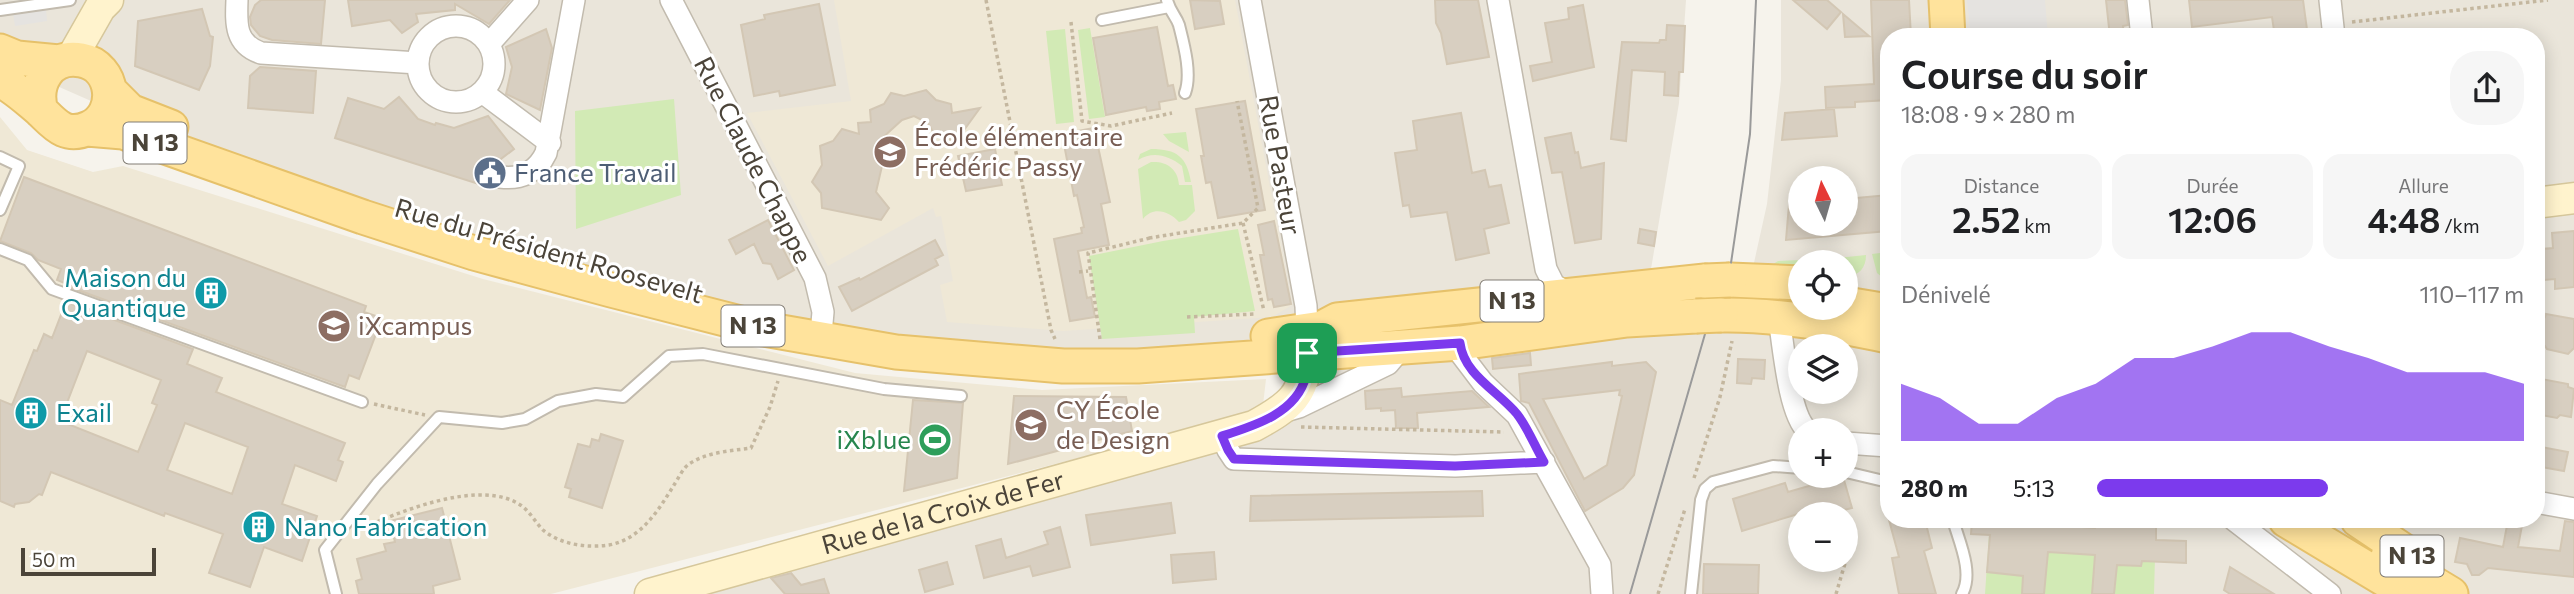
<!DOCTYPE html>
<html lang="fr">
<meta charset="utf-8">
<style>
body{margin:0;font-family:Commissioner,sans-serif;background:#f6f6f6;color:#202124;height:100vh;display:flex;flex-direction:column;font-size:26px;white-space:nowrap}
*{box-sizing:border-box;margin:0}
p{font-size:23px;color:#757577}
.icon{flex:none;width:38px;height:38px;fill:none;stroke:currentColor;stroke-width:2;stroke-linecap:round;stroke-linejoin:round}
.map{position:relative;flex:1;overflow:hidden}
.side{position:absolute;left:1880px;top:28px;width:665px;height:500px;display:flex;flex-direction:column;background:#fff;border-radius:28px;box-shadow:0 4px 18px #0003}
.side>*{flex:none}
.needle{width:46px;rotate:355deg}
.tools{position:absolute;left:1788px;top:166px;display:grid;gap:14px}
.tools a{display:grid;place-items:center;width:70px;height:70px;border-radius:50%;background:#fff;box-shadow:0 4px 18px #0003;font-size:35px}
.scale{position:absolute;left:21px;bottom:18px;width:135px;box-sizing:border-box;padding-left:7px;border:4px solid #4b4439;border-top:0;font-size:19px;line-height:24px;white-space:nowrap;color:#4b4439;-webkit-text-stroke:5px #fff;paint-order:stroke}
.pin{position:absolute;display:grid;place-items:center;width:60px;height:60px;color:#fff;margin:-30px;border-radius:14px;box-shadow:0 4px 10px #0006}
.round{display:grid;place-items:center;flex:none;width:74px;height:74px;border-radius:28px;background:#f6f6f6}
.overview{display:flex;align-items:center;justify-content:space-between;height:119px;padding:0 21px}
h1{font-size:38px;font-weight:600;line-height:52px}
.metrics{display:grid;grid-template-columns:repeat(3,1fr);gap:10px;height:119px;padding:7px 21px}
.metrics div{display:grid;align-content:center;border-radius:18px;background:#f6f6f6;text-align:center}
.metrics b{font-size:35px;font-weight:600}
.metrics small{font-size:19px;font-weight:400}
.metrics p{font-size:19px}
.chart{height:196px;padding:14px 21px}
.chart p{display:flex;justify-content:space-between}
.chart svg{width:100%;height:126px;margin-top:7px;fill:#7c3aed;opacity:.7}
ul{padding:0 21px;list-style:none;font-size:23px}
li{display:grid;grid-template-columns:112px 84px 1fr;align-items:center;height:52px}
li i{height:18px;border-radius:9px;background:#7c3aed}
.map>svg:first-child{display:block}
</style>
<div class="map">
<svg width="2574" height="594" viewBox="0 0 2574 594">
<rect width="100%" height="100%" fill="#f6f3ec"/>
<path fill="#eae5da" fill-rule="evenodd" d="M0,0H1686L1679,103L1651,269L1648,326L1742,317L1767,204L1781,80V0H2574V594H649L1318,402L1315,365L990,353L818,331L604,282L164,133L0,61ZM1888,37H2536V520H1888ZM1801,178H1846V224H1801ZM1801,262H1846V308H1801ZM1801,346H1846V392H1801ZM1801,430H1846V476H1801ZM1801,514H1846V560H1801Z"/>
<path fill="#efe8d6" d="M834,0H1235L1292,305L1272,317L1063,331L947,322L940,285L953,281L941,216L936,217L933,208L828,266L747,113L851,101Z
M0,117L27,150L93,172L123,166L483,279L855,373L1042,390L1266,379L1263,405L1218,422L551,594H0Z"/>
<path fill="#d2eab5" d="M1090,28L1105,117L1089,119L1078,30Z
M1065,29L1074,122L1056,124L1046,31Z
M674,99L681,195L576,229L575,111Z
M1186,132L1189,152L1169,141L1163,134Z
M1151,149C1177,149 1187,157 1191,182H1185L1182,166C1168,155 1153,151 1138,160L1140,154Z
M1151,162C1167,161 1178,169 1179,185H1192L1195,211L1186,220L1179,222C1169,211 1153,206 1143,219L1138,169Z
M1238,229L1255,311L1194,317L1195,333L1102,339L1089,256L1163,241Z
M1888,252V282L1877,273L1872,254Z
M1866,255C1866,268 1859,276 1846,276V262H1829L1828,259Z
M1822,259V262H1801V271L1767,268L1778,261Z
M1990,520H2156L2154,594H1985Z"/>
<path fill="#e5e3e0" d="M1967,0H2045L2048,37H1971Z
M46,10L47,21L15,26L13,14Z"/>
<path fill="#d8cfc1" stroke="#d3c7b4" stroke-width="2" fill-rule="evenodd" d="M261,0H325L321,44L272,40L260,36L251,25L250,17L255,5Z
M348,0H510L489,24L455,4V10L416,14L418,22L402,33L390,20L352,26Z
M1190,0L1220,1L1224,24L1195,29Z
M1435,0H1478L1489,57L1447,64L1441,33L1436,23Z
M1793,0H1827L1841,12L1827,29Z
M1871,0H1909L1911,37H1888V100L1855,102V107L1826,108L1825,87L1874,84Z
M2106,0H2125L2128,25L2123,26L2124,37H2110Z
M2189,0H2303L2308,37H2275L2272,17L2192,27Z
M819,4L835,85L780,96L779,91L754,96L741,25L765,19L764,15Z
M1583,5L1594,67L1533,81L1530,66L1552,62L1545,23L1569,19L1568,8Z
M202,9L210,36L213,37L210,66L199,90L135,66L138,21Z
M1843,14L1869,36L1845,37Z
M1667,25L1685,26L1683,72H1679L1678,96L1664,95L1665,72L1632,70L1626,141L1611,139L1622,42L1659,43L1660,40H1666Z
M1157,27L1168,86L1173,85L1176,99L1159,102L1160,109L1147,111L1146,107L1106,115L1093,38Z
M546,29L552,48L540,110L506,94L512,67L506,47Z
M260,67L316,71L313,113L248,108L250,76Z
M926,90L936,100L951,104L952,113L980,108L956,141L940,137V131L933,132L928,123L914,116L902,120L880,140L900,145L901,159L882,166L876,192L889,208L881,220L822,208L821,193L812,182L822,165L820,146L833,141L842,129L859,134L858,123L871,122L870,110L884,104L891,93L904,96Z
M399,97L418,119L435,125L436,123L454,128L488,116L514,149L501,159L499,164L489,170L487,177L491,188L335,138L348,98L384,109Z
M1245,101L1265,210L1218,218L1211,182L1206,183L1201,156H1204L1196,109Z
M1834,109L1837,136L1782,140L1785,113Z
M1461,113L1472,173L1485,170L1489,187L1501,185L1509,223L1484,229L1489,253L1456,260L1447,212L1411,217L1409,205L1403,206L1395,153L1417,150L1413,121Z
M1094,128L1110,202L1101,204L1109,245L1078,251L1087,298L1091,297L1095,317L1070,321L1054,239L1082,233L1081,228L1084,227L1077,195L1074,196L1062,134Z
M1571,133L1575,153L1578,152L1581,168L1604,163L1601,239L1575,243L1562,172L1552,173L1545,138Z
M995,149L1002,185L966,191L958,156Z
M24,177L366,306L364,312L382,318L359,379L349,375L345,387L72,288V286L57,280L61,269L38,260L31,253L0,241Z
M1790,193H1801V224H1846V199L1888,195V231L1786,240Z
M768,220L794,270L778,279L771,264L763,263L754,244L736,254L729,240Z
M1274,221L1291,304L1274,307L1272,299L1268,300L1260,255H1264L1258,225Z
M1640,229L1656,232L1654,246L1638,243Z
M2574,231V287L2555,289V279L2544,280L2542,249L2553,248L2552,233Z
M935,240L943,255L935,259L938,265L852,311L839,287L859,278L860,280Z
M66,302L193,349L187,364L222,378L216,392L345,443L338,460L343,462L336,481L295,465L282,504L317,516L302,561L264,547L250,587L209,573L223,534L165,513L164,516L51,472L42,495L39,494L29,502L15,504L14,507L0,501V400L12,405L34,350L37,351L44,334L52,338ZM87,351L161,380L152,403L157,405L138,452L60,421ZM185,423L248,447L232,494L167,470Z
M2546,314L2574,319V348L2568,354L2547,349L2545,346L2536,344V315L2545,317Z
M1530,353L1531,365L1493,369L1492,358Z
M1738,359L1765,360L1764,379L1752,378L1751,384L1737,383Z
M1612,362V366L1646,362L1656,372L1634,475L1623,488L1585,511L1529,403L1521,401L1519,374ZM1620,390L1619,395L1622,396L1607,465L1584,479L1543,399Z
M2536,378L2568,384V387L2574,389L2571,417L2560,415L2557,418L2536,414Z
M1401,388L1402,397L1472,391L1489,407L1417,413L1418,428H1396L1395,410L1381,411V408L1366,409L1365,391Z
M1014,396L1126,397L1132,431L1008,464Z
M913,400L963,403L957,478L904,491Z
M601,434L623,441L602,508L569,497L571,489L565,487L578,444L590,447L592,439L599,441Z
M2536,446L2568,452L2564,471L2536,466Z
M1840,477L1844,480L1852,508L1835,512L1836,514H1798L1742,531L1733,499L1785,483L1788,492Z
M1482,491L1483,516L1250,521L1251,496Z
M1171,503L1175,533L1091,545L1086,515Z
M442,508L460,579L433,586L434,594H359L356,581L362,579L357,559L386,551L384,544L395,542L390,521Z
M1889,520H1925L1932,548L1924,551L1936,594H1899L1892,558L1899,557Z
M1972,520H1991L1990,525L2019,527L2020,520H2054V525L2095,528L2096,520L2156,522V540L2186,541V563L2142,561L2141,566L2117,565L2114,594H2092L2095,555L2048,552L2044,594H2022L2023,576L1987,572L1990,535L1971,534Z
M2508,520H2523L2518,547L2560,551L2565,521L2574,522V577L2488,568L2479,575H2472L2467,564L2455,562L2460,538L2503,547Z
M1060,527L1070,567L1033,576L1030,566L984,578L976,546L1001,539L1006,558L1048,544L1044,532Z
M1214,552L1216,579L1173,583L1171,555Z
M947,562L953,584L925,592L919,570Z
M1704,564L1759,565L1758,594H1703Z
M2230,567L2274,594H2230L2224,590Z
M791,573L801,585L824,579L829,594H785L771,578Z"/>
<g fill="none" stroke-linecap="round" stroke-linejoin="round">
<defs>
<path id="lane" d="M1167,0C1170,12 1176,16 1179,25C1184,45 1192,74 1185,93
M0,10L70,0
M1102,20L1169,7
M0,157L19,166L0,210
M0,249L28,260L52,289L362,402
M1846,472L1888,482
M1953,520C1959,541 1974,573 1962,594
M336,594L325,550L377,484L439,417L502,423L525,419L558,401L596,394L623,397L669,356L703,354L884,389L961,396
M1691,594L1701,500L1705,489L1713,482L1773,466L1801,468"/>
<path id="street" d="M237,0C236,24 235,44 261,53L418,63
M671,0L815,278L823,312L822,323
M1250,0L1306,306L1307,330
M1498,0L1546,269L1554,285L1570,294
M2138,0L2142,37
M2330,0L2334,37
M418 64a38 38 0 1 1 76 0a38 38 0 1 1-76 0Z
M489,44L528,0
M482,92L550,143
M500,177C521,180 537,172 546,153L574,0
M1779,318C1783,343 1789,415 1807,430
M1460,343L1461,354L1483,383L1517,415L1600,565L1602,594
M1282,412L1299,407L1388,364L1404,345
M1222,436L1228,450L1234,459L1455,466L1544,462
M1846,443L1888,446
M2536,502L2574,509
M2234,520L2330,594"/>
<g id="secondary">
<path d="M71,59L100,8L108,0"/>
<path d="M2536,203L2574,198"/>
<path id="s1" d="M650,594L1254,426C1289,407 1306,395 1307,353"/>
</g>
<path id="primary" d="M1946,0L1948,37
M0,51L17,58L59,62
M0,80C14,87 27,99 39,109C54,123 64,139 89,128C120,114 115,66 81,60C49,54 33,84 41,111
M110,91L130,111L171,127
M87,129L123,132L363,217L474,253L611,290L764,329L896,352L1063,366H1138L1460,343L1627,320L1696,316
M1730,280L1801,283
M1846,304L1888,311
M1721,315C1777,314 1834,325 1888,336
M1268,336L1322,328L1337,320L1705,281
M2286,520L2409,594
M2358,520L2416,559
M2388,556L2451,594"/>
</defs>
<use href="#lane" stroke="#c2bbae" stroke-width="14"/>
<use href="#street" stroke="#c2bbae" stroke-width="24"/>
<use href="#secondary" stroke="#d6c79b" stroke-width="33"/>
<use href="#primary" stroke="#e6c16a" stroke-width="37"/>
<path stroke="#c4b79f" stroke-width="3.5" stroke-dasharray="3.5 3.5" stroke-linecap="butt" d="M986,0L1051,330L1055,339
M1071,22L1082,121L1111,126L1172,113
M2352,22L2548,0
M1243,223L1264,311
M1149,238L1243,223L1258,208L1237,101
M1079,272L1088,271
M1187,317L1255,314
M1100,339L1088,253L1150,238
M374,404L425,415
M1301,427L1504,432
M1694,478L1720,397L1732,341
M358,530C399,512 481,477 522,506C530,512 536,523 543,530C561,545 587,548 609,545C641,539 658,511 674,485C678,479 683,468 689,464C707,452 730,451 751,448L770,407L778,381
M1846,557L1853,531
M1658,594L1685,509
M1836,594L1846,560"/>
<use href="#lane" stroke="#fff" stroke-width="10"/>
<use href="#street" stroke="#fff" stroke-width="21"/>
<use href="#secondary" stroke="#fff3cd" stroke-width="30"/>
<use href="#primary" stroke="#ffe39c" stroke-width="33"/>
<path stroke="#9a9a9a" stroke-width="2" d="M1731,263L1750,134L1756,0
M1630,594L1705,334"/>
<defs>
<path id="primary-bridge" d="M1705,281L1730,280
M1696,316L1721,315"/>
</defs>
<use href="#primary-bridge" stroke="#e6c16a" stroke-width="37" stroke-linecap="butt"/>
<use href="#primary-bridge" stroke="#ffe39c" stroke-width="33"/>
</g>
<g fill="none" stroke-linecap="round" stroke-linejoin="round">
<defs>
<path id="route" d="M1460,343C1464,375 1498,391 1517,414C1528,428 1535,447 1544,462L1455,466L1234,459L1228,450L1222,436C1254,426 1297,413 1306,376C1308,369 1307,360 1307,353Z"/>
</defs>
<use href="#route" stroke="#fff" stroke-width="14"/>
<use href="#route" stroke="#7c3aed" stroke-width="9"/>
</g>
<defs>
<symbol id="school-disc" viewBox="-11 -11 22 22"><circle r="9.5" fill="#8d6e63" stroke="#fff"/><path d="M0-5L7-2L0 1L-7-2ZM-4 1L0 2.5L4 1V4Q0 6-4 4Z" fill="#fff"/></symbol>
<symbol id="civic-disc" viewBox="-11 -11 22 22"><circle r="9.5" fill="#5c6f8a" stroke="#fff"/><path d="M-.6-6.5H3V-4.5H.6V-3L4-1V1h2V6H-6V1h2V-1L-.6-3ZM-1.2 2.5V6h2.4V2.5Z" fill="#fff"/></symbol>
<symbol id="building-disc" viewBox="-11 -11 22 22"><circle r="9.5" fill="#0f9aa8" stroke="#fff"/><path d="M-4-6H4V6H1V3H-1V6H-4ZM-2.5-4.3h1.7v1.8h-1.7ZM.8-4.3h1.7v1.8H.8ZM-2.5-1h1.7V.8h-1.7ZM.8-1h1.7V.8H.8Z" fill="#fff"/></symbol>
<symbol id="university-disc" viewBox="-11 -11 22 22"><circle r="9.5" fill="#8d6e63" stroke="#fff"/><path d="M0-5L7-2L0 1L-7-2ZM-4 1L0 2.5L4 1V4Q0 6-4 4Z" fill="#fff"/></symbol>
<symbol id="stadium-disc" viewBox="-11 -11 22 22"><circle r="9.5" fill="#2e9e5b" stroke="#fff"/><path d="M0-5a6.5 5 0 1 0 0 10a6.5 5 0 1 0 0-10ZM-3.5-1.8h7v3.6h-7Z" fill="#fff"/></symbol>
</defs>
<g fill-rule="evenodd">
<use href="#school-disc" x="871" y="133" width="38" height="38"/>
<use href="#civic-disc" x="471" y="154" width="38" height="38"/>
<use href="#building-disc" x="192" y="274" width="38" height="38"/>
<use href="#university-disc" x="315" y="307" width="38" height="38"/>
<use href="#building-disc" x="12" y="394" width="38" height="38"/>
<use href="#university-disc" x="1012" y="406" width="38" height="38"/>
<use href="#stadium-disc" x="916" y="421" width="38" height="38"/>
<use href="#building-disc" x="240" y="508" width="38" height="38"/>
</g>
<g text-anchor="middle" stroke-width="6" stroke-linejoin="round" paint-order="stroke">
<g fill="#fff" stroke="#817c74" stroke-width="2">
<rect x="123.5" y="122.5" width="63" height="41" rx="5"/>
<rect x="1480.5" y="280.5" width="63" height="41" rx="5"/>
<rect x="721.5" y="305.5" width="63" height="41" rx="5"/>
<rect x="2380.5" y="535.5" width="63" height="41" rx="5"/>
</g>
<g font-size="24" font-weight="bold" fill="#4b4439">
<text x="155" y="151">N 13</text>
<text x="1512" y="309">N 13</text>
<text x="753" y="334">N 13</text>
<text x="2412" y="564">N 13</text>
</g>
<g font-size="26" fill="#785e54" stroke="#fff" text-anchor="start">
<text x="914" y="146">École élémentaire<tspan x="914" dy="30">Frédéric Passy</tspan></text>
<text x="358" y="335">iXcampus</text>
<text x="1056" y="419">CY École<tspan x="1056" dy="30">de Design</tspan></text>
</g>
<g font-size="26" fill="#4b4439" stroke="#fff">
<text transform="translate(753 160) rotate(63)" y="9">Rue Claude Chappe</text>
<text transform="translate(1280 165) rotate(80)" y="9">Rue Pasteur</text>
<text transform="translate(549 251) rotate(16)" y="9">Rue du Président Roosevelt</text>
<text dy="9" stroke="none"><textPath href="#s1" startOffset="304">Rue de la Croix de Fer</textPath></text>
</g>
<g font-size="26" fill="#4e5e75" stroke="#fff" text-anchor="start">
<text x="514" y="182">France Travail</text>
</g>
<g font-size="26" fill="#0d838f" stroke="#fff" text-anchor="start">
<text x="186" y="287" text-anchor="end">Maison du<tspan x="186" dy="30">Quantique</tspan></text>
<text x="56" y="422">Exail</text>
<text x="284" y="536">Nano Fabrication</text>
</g>
<g font-size="26" fill="#27864d" stroke="#fff" text-anchor="end">
<text x="911" y="449">iXblue</text>
</g>
</g>
</svg>
<div class="tools">
<a><svg class="needle" viewBox="-14 -14 28 28"><path d="M0-13l5 13h-10z" fill="#e53935"/><path d="M0 13l5-13h-10z" fill="#757577"/></svg></a>
<a><svg class="icon" aria-label="locate" viewBox="0 0 24 24"><circle cx="12" cy="12" r="6"/><path d="M12 2v4M12 18v4M2 12h4M18 12h4"/></svg></a>
<a><svg class="icon" aria-label="layers" viewBox="0 0 24 24"><path d="M12 4l9 5-9 5-9-5zM3 14l9 5 9-5"/></svg></a>
<a>+</a>
<a>−</a>
</div>
<div class="scale">50 m</div>
<div class="pin" style="left:1307px;top:353px;background:#1e9e55"><svg class="icon" aria-label="arrive" viewBox="0 0 24 24"><path d="M6 21V4h12l-3 4 3 4H6"/></svg></div>
<section class="side">
<div class="overview"><div><h1>Course du soir</h1><p>18:08 · 9 × 280 m</p></div><a class="round"><svg class="icon" aria-label="share" viewBox="0 0 24 24"><path d="M12 15V3M7 8l5-5 5 5M5 13v7h14v-7"/></svg></a></div>
<div class="metrics">
<div><p>Distance</p><b>2.52<small> km</small></b></div>
<div><p>Durée</p><b>12:06</b></div>
<div><p>Allure</p><b>4:48<small> /km</small></b></div>
</div>
<div class="chart"><p><span>Dénivelé</span>110–117 m</p>
<svg viewBox="0 0 160 44" preserveAspectRatio="none"><path d="M0 44V24L10 29L20 38L30 38L40 29L50 24L60 15L70 15L80 11L90 6L100 6L110 11L120 15L130 20L140 20L150 20L160 24V44z"/></svg>
</div>
<ul>
<li><b>280 m</b>5:13<i style="width:54%"></i></li>
</ul>
</section>
</div>
